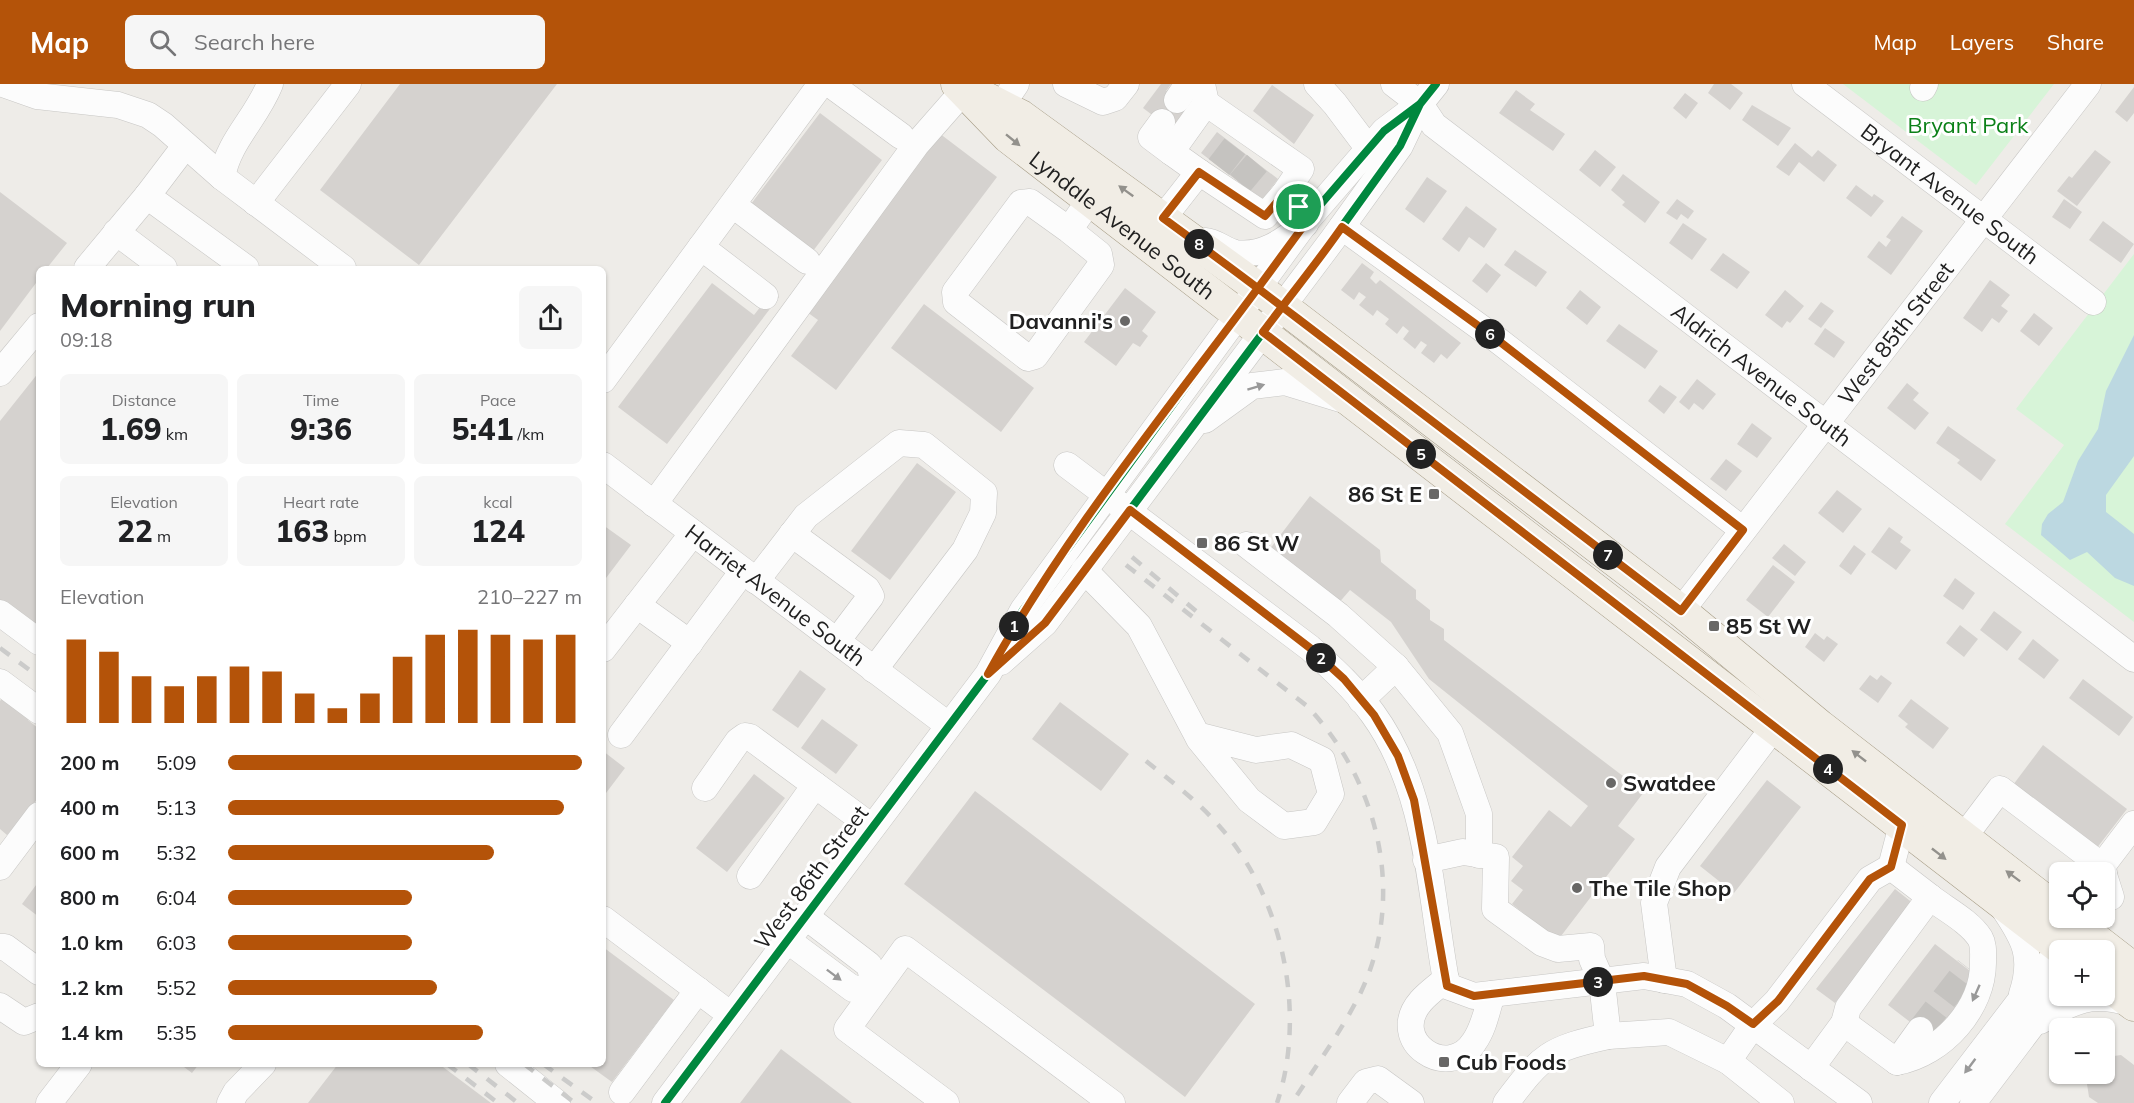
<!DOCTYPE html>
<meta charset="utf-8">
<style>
body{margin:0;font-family:Mulish,sans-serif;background:#f6f6f6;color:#202124;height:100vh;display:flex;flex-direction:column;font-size:22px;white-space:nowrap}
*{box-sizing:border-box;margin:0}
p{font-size:20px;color:#757577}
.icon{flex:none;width:33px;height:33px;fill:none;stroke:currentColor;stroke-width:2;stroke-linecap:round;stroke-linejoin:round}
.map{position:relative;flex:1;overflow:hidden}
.panel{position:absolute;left:36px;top:182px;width:570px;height:801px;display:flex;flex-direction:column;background:#fff;border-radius:9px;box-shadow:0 2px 4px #0004}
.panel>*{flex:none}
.controls{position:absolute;left:2049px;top:778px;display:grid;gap:12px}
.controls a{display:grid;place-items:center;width:66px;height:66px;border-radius:9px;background:#fff;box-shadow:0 2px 4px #0004;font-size:30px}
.pin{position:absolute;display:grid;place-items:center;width:51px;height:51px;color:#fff;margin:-26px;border:3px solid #fff;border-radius:50%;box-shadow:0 2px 6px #0007}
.km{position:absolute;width:30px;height:30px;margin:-15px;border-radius:50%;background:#222;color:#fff;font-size:16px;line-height:30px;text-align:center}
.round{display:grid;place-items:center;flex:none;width:63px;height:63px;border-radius:9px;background:#f6f6f6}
.headline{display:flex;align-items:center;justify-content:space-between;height:102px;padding:0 24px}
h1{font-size:33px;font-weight:800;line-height:45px}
.figures{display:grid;grid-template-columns:repeat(3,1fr);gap:9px;height:102px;padding:6px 24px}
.figures div{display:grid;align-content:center;border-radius:9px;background:#f6f6f6;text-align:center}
.figures b{font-size:30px;font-weight:800}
.figures small{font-size:16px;font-weight:400}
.figures p{font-size:16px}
.chart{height:168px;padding:12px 24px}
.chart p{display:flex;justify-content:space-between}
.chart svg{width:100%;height:108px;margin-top:6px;stroke:#b45309;stroke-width:6}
ul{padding:0 24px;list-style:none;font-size:20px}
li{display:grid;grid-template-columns:96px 72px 1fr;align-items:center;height:45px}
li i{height:15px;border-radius:8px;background:#b45309}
header{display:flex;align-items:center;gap:36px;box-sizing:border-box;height:84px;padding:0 30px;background:#b45309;color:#fff}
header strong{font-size:28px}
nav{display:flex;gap:33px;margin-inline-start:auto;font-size:21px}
.search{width:420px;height:54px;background:#f6f6f6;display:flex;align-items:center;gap:15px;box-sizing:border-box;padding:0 21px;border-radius:9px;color:#757577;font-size:22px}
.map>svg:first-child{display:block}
</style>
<header>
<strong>Map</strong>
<div class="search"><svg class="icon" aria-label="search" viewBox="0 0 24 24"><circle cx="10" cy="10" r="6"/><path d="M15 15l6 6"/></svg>Search here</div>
<nav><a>Map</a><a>Layers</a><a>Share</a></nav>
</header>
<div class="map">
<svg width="2134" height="1019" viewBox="0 0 2134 1019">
<rect width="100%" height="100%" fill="#eeece8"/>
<path fill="#d7f4d8" d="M1843,0H2054L1976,101Z
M2134,170V538L2005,440L2064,361L2016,325Z"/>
<path fill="#bcd8e1" d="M2134,251V372L2106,411V428L2134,450V502L2115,494L2087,468L2070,476L2041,451L2042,440L2048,430L2063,418L2078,377L2098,345L2106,307Z"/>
<path fill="#d5d2cf" d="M400,0H557L419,181L320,106Z
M1161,0H1171L1166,7L1188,25L1176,49L1143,24Z
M1714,0H1731L1743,9L1730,26L1708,9Z
M1272,1L1314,31L1294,60L1253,27Z
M2134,3V29L2127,38L2115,28Z
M1516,6L1535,20L1530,26L1565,50L1553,67L1499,29Z
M1685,9L1698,19L1686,35L1673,24Z
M1752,21L1791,44L1778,62L1742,36Z
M820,29L882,76L813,167L751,120Z
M935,46L997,93L836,306L791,272L818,236L800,223Z
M1217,48L1278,95L1262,116L1201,69Z
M1795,59L1812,73L1818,66L1837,81L1824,98L1799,78L1789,92L1776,83Z
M1595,66L1616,83L1600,103L1579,86Z
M2095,66L2111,78L2077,122L2057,107L2069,92L2072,94Z
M1623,90L1660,118L1645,139L1622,121L1625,118L1611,106Z
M1427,93L1447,107L1424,139L1405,125Z
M1856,101L1872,113L1874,110L1884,117L1871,133L1846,114Z
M0,108L67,159L47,184H39V195L0,247Z
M1677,115L1694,127L1688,135L1681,130L1677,136L1666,129Z
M2064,115L2082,128L2070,145L2052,133Z
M1466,122L1497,145L1484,164L1469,153L1459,168L1442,155Z
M1902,132L1923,147L1891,191L1867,173L1879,157L1886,163L1891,156L1886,153Z
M2103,137L2134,160L2121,179L2089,156Z
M1683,139L1707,155L1692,176L1669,159Z
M1515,166L1547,188L1536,203L1504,181Z
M1723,169L1750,188L1737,205L1710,186Z
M1362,179L1374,188L1370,194L1376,200L1380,196L1461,259L1447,275L1441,270L1434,279L1421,269L1427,261L1421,257L1415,265L1403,255L1409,247L1403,242L1397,250L1385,240L1389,235L1377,226L1373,232L1359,221L1366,213L1359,208L1354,216L1341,206Z
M1486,179L1501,191L1487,209L1472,197Z
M1990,196L2010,211L2001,222L2008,227L1999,239L1992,234L1982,248L1963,234Z
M712,199L754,231L772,208L779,213L667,360L618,323Z
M1125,204L1156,228L1142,247L1148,252L1140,263L1133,259L1116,282L1084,258Z
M1580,206L1601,223L1587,241L1566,224Z
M1785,206L1804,222L1790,239L1787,237L1782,244L1765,231Z
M1821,218L1834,227L1821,244L1808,235Z
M924,220L1034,304L1001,348L891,264Z
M2034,229L2053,244L2039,262L2020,247Z
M1619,240L1658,267L1645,285L1606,257Z
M1825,244L1845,258L1834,274L1814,260Z
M39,288V547L0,517V337Z
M1697,295L1716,310L1703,326L1694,319L1689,326L1679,318Z
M1907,299L1919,309L1913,316L1929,329L1915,346L1887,324Z
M1660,301L1677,313L1664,330L1648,317Z
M1752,339L1772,354L1757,374L1737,360Z
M1948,342L1996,376L1981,397L1957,379L1960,376L1936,359Z
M1726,375L1742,387L1726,407L1710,395Z
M917,379L956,408L890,496L851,467Z
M1837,406L1862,425L1843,449L1818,429Z
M1310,412L1380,466L1381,478L1416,506V515L1430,526V536L1444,545V556L1644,708L1618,742L1635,755L1558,856L1512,820L1523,806L1511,797L1523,782L1512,773L1549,726L1571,743L1588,722L1429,595L1391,538L1350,506L1337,521L1269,466Z
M603,441L631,461L603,498Z
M1889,443L1903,453L1900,458L1911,466L1896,486L1871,468Z
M1784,460L1806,478L1795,492L1772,474Z
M1854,461L1866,470L1851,491L1839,482Z
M1773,481L1795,498L1768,533L1746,516Z
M1955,494L1975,509L1963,526L1943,512Z
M1994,527L2022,548L2007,567L1980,546Z
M1960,541L1978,555L1964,573L1946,559Z
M1815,549L1824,556L1827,552L1838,560L1824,578L1805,563Z
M2033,555L2059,576L2044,595L2018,575Z
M800,586L826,605L798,644L772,626Z
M1870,591L1877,596L1881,591L1892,599L1878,619L1859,605Z
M2083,595L2133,633L2119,652L2069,614Z
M3,613L32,627L28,636L39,645V713L7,751L0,745V617Z
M1911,615L1949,644L1933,665L1905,643L1908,640L1898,632Z
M1060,618L1129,670L1101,707L1032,655Z
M822,635L858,661L836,690L801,664Z
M2043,661L2127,725L2093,769L2010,705Z
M603,667L625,684L603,713Z
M754,690L785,714L727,788L696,764Z
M1767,696L1801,723L1734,809L1700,782Z
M975,707L1255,920L1185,1013L904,800Z
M39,797V833L22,820Z
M1895,805L1914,820L1835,919L1816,905Z
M1935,860L1974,890L1946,942L1927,951L1888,921Z
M603,863L674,916L612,998L587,980H603Z
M781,965L852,1019H740Z
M2121,971L2134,981V1019H2098L2089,1013L2087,1000L2095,990H2104V977L2107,973Z
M180,980H199L192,989Z
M338,980H439L491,1019H308Z"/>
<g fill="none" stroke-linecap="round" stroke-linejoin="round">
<path stroke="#c5c3c0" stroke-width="26" stroke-dasharray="26 13" stroke-linecap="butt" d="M1219,83L1235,62
M1240,99L1257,79
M1920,946L1968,884"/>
<defs>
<g id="minor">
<path d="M3,0L37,12L118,21L148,31L163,41L222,93L343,184"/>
<path d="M830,0L901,52"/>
<path d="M1066,0L1103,18L1115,14L1126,0"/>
<path d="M1317,0L1335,20L1368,64"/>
<path id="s1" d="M1394,0L1420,20L1434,41L2134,575"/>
<path id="s2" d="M1805,0L2093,218"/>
<path d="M1923,4L1925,0"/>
<path d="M1177,16L1188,0"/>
<path d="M1206,19L1301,85L1284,110"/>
<path d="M1001,22L1016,0"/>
<path d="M1162,38L1151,53L1171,68"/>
<path d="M185,62L147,112L246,184"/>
<path d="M1199,88L1265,132L1284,110L1301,126L1305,140C1284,156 1264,173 1236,169C1225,167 1217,158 1205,157"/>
<path d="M222,93C229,56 256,35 270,0"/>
<path d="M256,119L348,0"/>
<path d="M733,121L807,177"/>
<path d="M1163,134L1199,88L1171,68L1206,19L1202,0"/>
<path d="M1342,143L1495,254L1743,446"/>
<path d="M1069,146L1030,118L1021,119L955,208L956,218L1028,274L1035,272L1101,181L1099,170L1069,146L1090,116"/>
<path d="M116,148L164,184"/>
<path d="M701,163L765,212"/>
<path d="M87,184L147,112"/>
<path d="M0,289L39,242"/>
<path d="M603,296L821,0"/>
<path d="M1205,336L1252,302L1285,298L1344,316"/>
<path id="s3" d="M603,381L948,641"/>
<path d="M1067,381L1310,564C1333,585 1355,605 1373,630C1429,707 1430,812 1447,902L1474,912L1644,892L1687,900L1727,922L1859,1019"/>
<path d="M654,420L916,61L966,4"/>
<path d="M792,450L867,505L871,512L837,557"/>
<path d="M1247,461L1338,531L1396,583"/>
<path d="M1084,486L1139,542L1197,651L1199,655L1249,716L1284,742L1314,738L1331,710L1322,676L1291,661L1256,666L1197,651"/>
<path d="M756,497L806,432L899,359L924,361L984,409L983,429L965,466L874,586"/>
<path d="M637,521L690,559"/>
<path id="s4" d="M1681,527L2088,0"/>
<path d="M0,529L39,558"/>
<path d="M603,565L693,449"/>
<path d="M1001,578L1045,539L1130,426L1333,155L1400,62L1420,20L1436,0"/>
<path d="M0,598L39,627"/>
<path d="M1361,616L1396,583L1450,649L1479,730V771"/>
<path d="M621,651L743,487"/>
<path d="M705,704L738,657L745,652L750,653L872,743"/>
<path d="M1963,754L2000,705L2102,782L2104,789"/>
<path d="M1426,776L1463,768L1496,773L1495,825L1542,859L1558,865L1591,862L1592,875L1602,898L1608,952L1669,948L1728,977L1753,941L1777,917L1870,795L1891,783L1930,813L1848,924L1844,939L1811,984"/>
<path d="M2102,782L2134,740"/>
<path d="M0,783L39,731"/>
<path d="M1891,783L1902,741"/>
<path d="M2104,791L2111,813"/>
<path d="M750,792L815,701"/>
<path d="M2004,825C2025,856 2034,873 2022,910"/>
<path d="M603,835L731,931"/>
<path d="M787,856L853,905L876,904L869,881L805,832"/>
<path d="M0,863H5L39,888"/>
<path d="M1446,895C1438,902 1428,909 1421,917C1386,957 1449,998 1474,958C1484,944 1487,926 1492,910"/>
<path d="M1664,896L1654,819L1668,783L1774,643"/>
<path d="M0,922L24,938L39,932"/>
<path d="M2040,937C2073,916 2093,907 2132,920"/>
<path d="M1844,939L1897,978C1942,970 1984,924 1983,877C1983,869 1984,861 1980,854C1969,837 1945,825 1930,813"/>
<path d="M1728,977L1781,1019"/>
<path d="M1897,978L1920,946"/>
<path d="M508,980L557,1019"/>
<path d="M622,1008L698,906"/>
<path d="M49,1019L79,980"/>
<path d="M230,1019L236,1008L263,980"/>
<path d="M665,1019L988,590L1023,526L1308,135L1384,47L1420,20"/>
<path d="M946,1019L847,945L905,865L1112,1019"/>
<path d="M1350,1019L1366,998L1378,995L1411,1019"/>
<path d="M1506,1019C1542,971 1549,965 1608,952"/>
<path d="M1942,1019L2052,875L2060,872"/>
<path d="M1973,1019L2060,904"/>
</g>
<g id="major">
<path id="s5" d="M957,0L1008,53L2064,867"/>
<path d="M980,11L1021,32L1258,204L1681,527L1820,642L2060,828"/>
<path d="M2068,834L2134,885"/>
<path d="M2104,898L2134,921"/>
</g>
</defs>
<use href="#minor" stroke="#c7c6c4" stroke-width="27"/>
<use href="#major" stroke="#a59b84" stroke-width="33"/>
<use href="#minor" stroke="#fcfcfc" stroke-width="26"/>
<use href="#major" stroke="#f1ede5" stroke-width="32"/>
<path stroke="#cbcbca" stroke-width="4.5" stroke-dasharray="12 12" stroke-linecap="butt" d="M1132,473L1196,527
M1126,481L1307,622C1379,698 1407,813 1360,910C1341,948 1315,983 1292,1019
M0,564L39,593
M1146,677C1172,698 1199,718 1221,744C1283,814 1307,930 1277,1019
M447,980L498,1019
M468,980L518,1019
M524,980L575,1019
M543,980L597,1019"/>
<defs>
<path id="cycleway" d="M1130,426L1310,564L1344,595L1374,631L1398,672L1414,716L1447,902
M997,582L1045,539L1130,426L1333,155L1400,62L1420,20L1436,0
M665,1019L988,590L1023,526L1308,135L1384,47L1420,20"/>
</defs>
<use href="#cycleway" stroke="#fff" stroke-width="11"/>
<use href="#cycleway" stroke="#00873e" stroke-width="8"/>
</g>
<defs><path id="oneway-solid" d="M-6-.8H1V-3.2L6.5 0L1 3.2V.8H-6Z" transform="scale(1.5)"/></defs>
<g fill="#93918c">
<use href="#oneway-solid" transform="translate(1013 56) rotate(39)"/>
<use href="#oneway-solid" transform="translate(1126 107) rotate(-144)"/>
<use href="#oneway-solid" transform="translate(1859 672) rotate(-142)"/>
<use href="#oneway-solid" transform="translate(1939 770) rotate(38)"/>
<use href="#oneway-solid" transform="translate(2013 792) rotate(-143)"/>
</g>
<g fill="#999">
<use href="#oneway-solid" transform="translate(1256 303) rotate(-17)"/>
<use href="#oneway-solid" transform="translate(834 891) rotate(37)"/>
<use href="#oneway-solid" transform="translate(1976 909) rotate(114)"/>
<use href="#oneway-solid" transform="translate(1970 982) rotate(127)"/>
</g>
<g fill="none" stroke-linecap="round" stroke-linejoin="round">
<defs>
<path id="route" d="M1299,123L1305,140L1258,204C1166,328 1062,455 988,590L1045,539L1130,426L1310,564L1344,595L1374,631L1398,672L1414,716L1447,902L1474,912L1644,892L1687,900L1727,922L1753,940L1778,917L1870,795L1891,783L1902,741L1263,248C1289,213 1317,179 1342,143L1495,254L1743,446L1681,527L1297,234C1253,200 1208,167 1163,134L1199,88L1265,132L1284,110L1299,123"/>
</defs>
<use href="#route" stroke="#fff" stroke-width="12"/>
<use href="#route" stroke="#b45309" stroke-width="8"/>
</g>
<g fill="#686766" stroke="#fff" stroke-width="2">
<circle cx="1125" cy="237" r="6"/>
<rect x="1428" y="404" width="12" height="12" rx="3"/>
<rect x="1196" y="453" width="12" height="12" rx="3"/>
<rect x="1708" y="536" width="12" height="12" rx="3"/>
<circle cx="1611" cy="699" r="6"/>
<circle cx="1577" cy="804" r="6"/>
<rect x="1438" y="972" width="12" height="12" rx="3"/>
</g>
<g text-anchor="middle" stroke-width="6" stroke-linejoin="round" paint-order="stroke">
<g font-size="22" fill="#0b8118" stroke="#fff">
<text x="1968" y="49">Bryant Park</text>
</g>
<g font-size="22" fill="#202020" stroke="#fff">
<text dy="8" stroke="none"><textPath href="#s2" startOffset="182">Bryant Avenue South</textPath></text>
<text dy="8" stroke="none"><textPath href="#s5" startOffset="218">Lyndale Avenue South</textPath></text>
<text dy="8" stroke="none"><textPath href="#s4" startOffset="351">West 85th Street</textPath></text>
<text dy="8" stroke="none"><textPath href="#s1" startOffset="470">Aldrich Avenue South</textPath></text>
<text dy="8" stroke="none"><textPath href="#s3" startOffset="216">Harriet Avenue South</textPath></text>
<text transform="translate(811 793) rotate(-53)" y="8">West 86th Street</text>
</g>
<g font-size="22" font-weight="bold" fill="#202020" stroke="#fff" text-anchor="start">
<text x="1113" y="245" text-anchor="end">Davanni's</text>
<text x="1422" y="418" text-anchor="end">86 St E</text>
<text x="1214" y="467">86 St W</text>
<text x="1726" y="550">85 St W</text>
<text x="1623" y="707">Swatdee</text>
<text x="1589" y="812">The Tile Shop</text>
<text x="1456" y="986">Cub Foods</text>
</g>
</g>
</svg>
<div class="controls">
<a><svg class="icon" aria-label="locate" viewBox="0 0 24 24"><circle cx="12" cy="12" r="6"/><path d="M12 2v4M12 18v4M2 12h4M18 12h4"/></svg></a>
<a>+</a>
<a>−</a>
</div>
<div class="pin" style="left:1299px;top:123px;background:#1e9e55"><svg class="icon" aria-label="arrive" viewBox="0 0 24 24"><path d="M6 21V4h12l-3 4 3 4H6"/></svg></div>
<b class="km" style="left:1014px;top:542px">1</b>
<b class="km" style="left:1321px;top:574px">2</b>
<b class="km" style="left:1598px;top:898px">3</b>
<b class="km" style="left:1828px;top:685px">4</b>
<b class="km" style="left:1421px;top:370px">5</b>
<b class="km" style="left:1490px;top:250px">6</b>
<b class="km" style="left:1608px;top:471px">7</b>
<b class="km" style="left:1199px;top:160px">8</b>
<section class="panel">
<div class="headline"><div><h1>Morning run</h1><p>09:18</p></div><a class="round"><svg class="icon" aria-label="share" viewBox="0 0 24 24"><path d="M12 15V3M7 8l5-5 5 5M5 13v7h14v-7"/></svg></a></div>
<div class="figures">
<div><p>Distance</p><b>1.69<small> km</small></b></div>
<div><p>Time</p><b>9:36</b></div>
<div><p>Pace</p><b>5:41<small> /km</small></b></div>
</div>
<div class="figures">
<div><p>Elevation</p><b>22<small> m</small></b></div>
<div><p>Heart rate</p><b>163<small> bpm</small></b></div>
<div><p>kcal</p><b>124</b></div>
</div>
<div class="chart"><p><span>Elevation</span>210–227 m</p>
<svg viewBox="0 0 160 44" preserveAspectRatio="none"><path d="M5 44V10M15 44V15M25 44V25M35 44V29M45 44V25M55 44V21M65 44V23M75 44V32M85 44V38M95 44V32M105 44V17M115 44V8M125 44V6M135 44V8M145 44V10M155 44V8"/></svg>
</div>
<ul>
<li><b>200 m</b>5:09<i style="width:100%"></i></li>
<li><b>400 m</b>5:13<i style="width:95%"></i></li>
<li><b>600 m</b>5:32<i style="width:75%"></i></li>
<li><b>800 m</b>6:04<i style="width:52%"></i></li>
<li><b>1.0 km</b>6:03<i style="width:52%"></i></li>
<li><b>1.2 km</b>5:52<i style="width:59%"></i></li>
<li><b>1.4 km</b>5:35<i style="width:72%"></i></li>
</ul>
</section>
</div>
